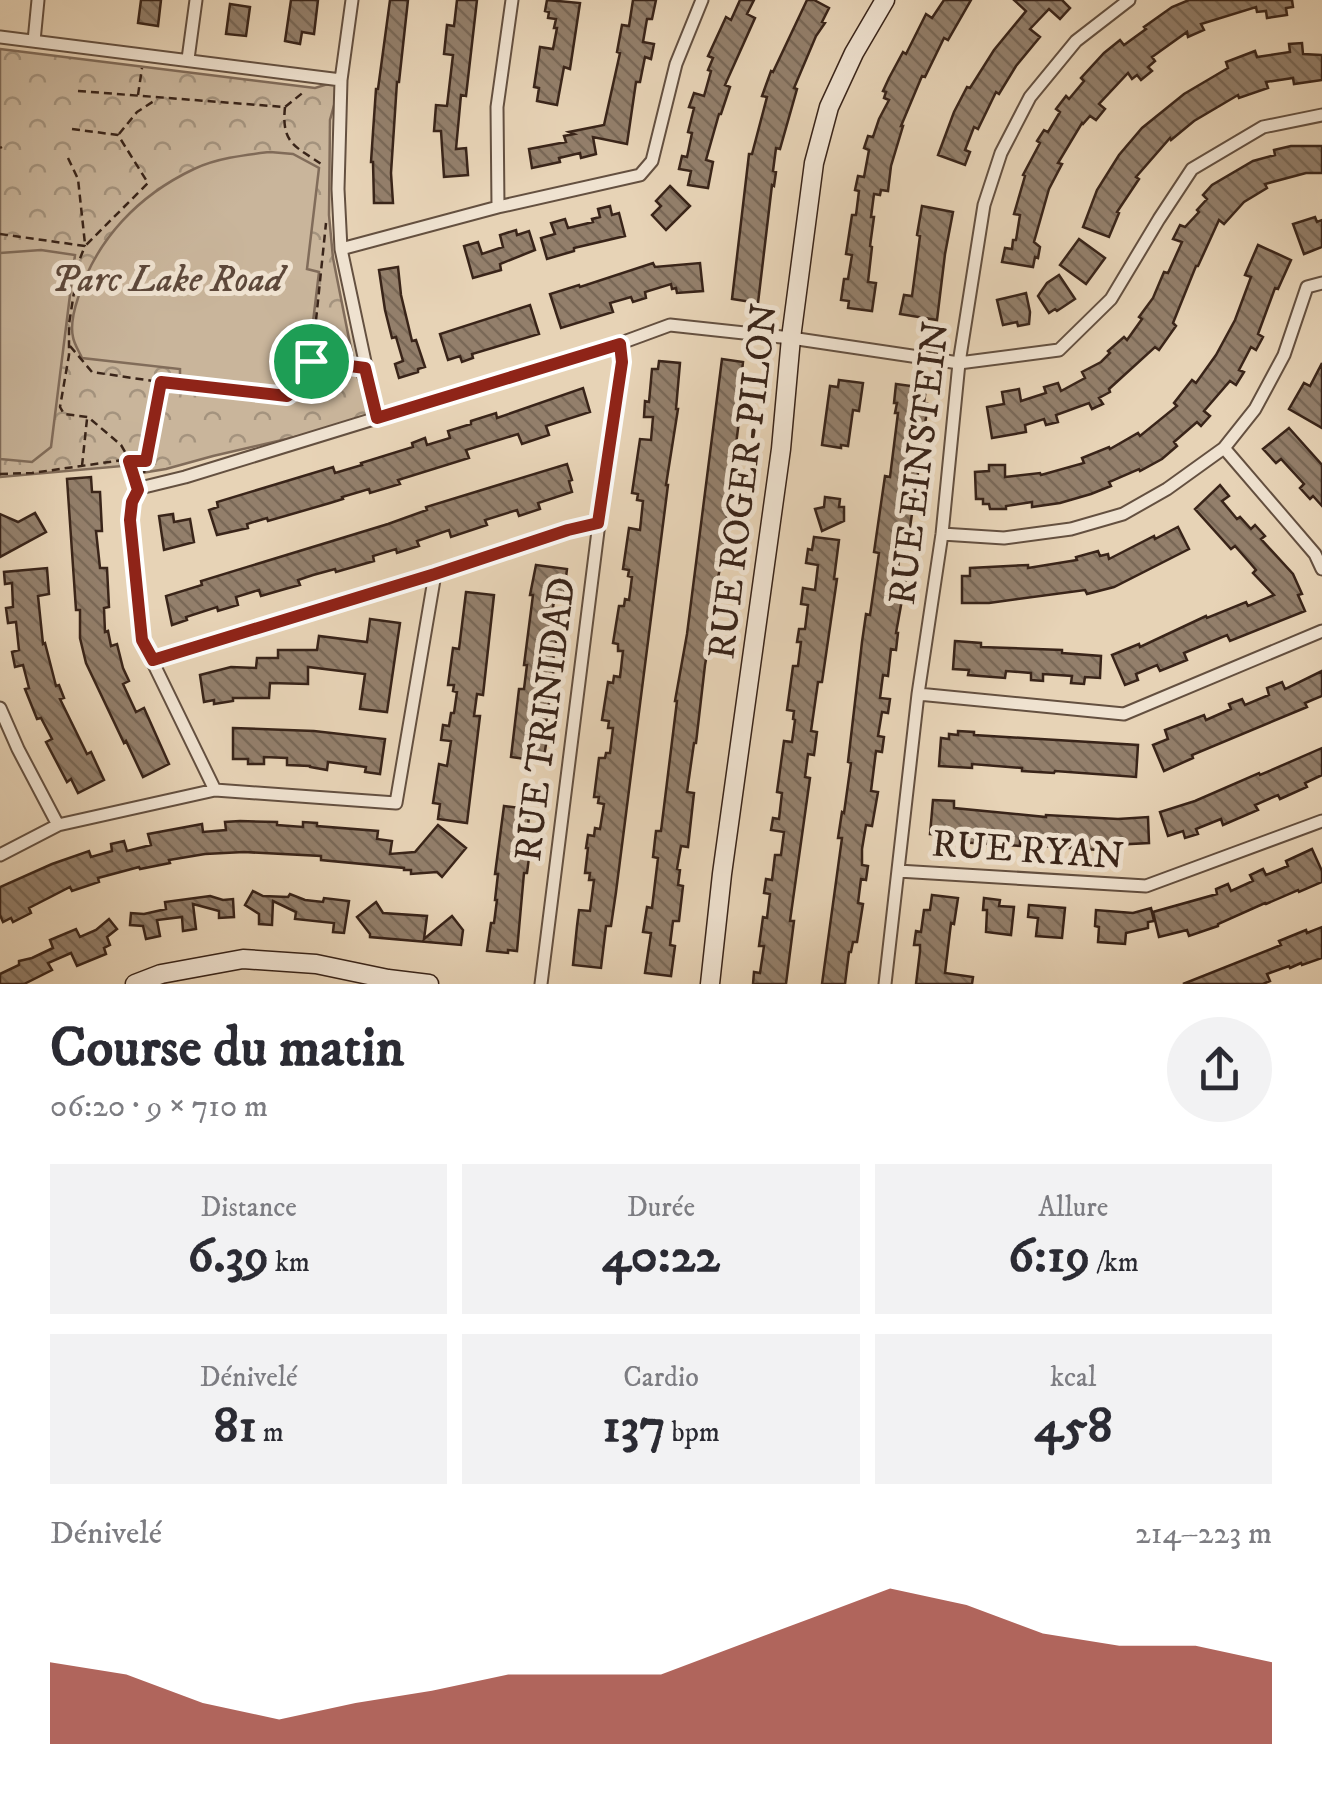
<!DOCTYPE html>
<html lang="fr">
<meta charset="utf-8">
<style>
body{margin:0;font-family:"IM FELL DW Pica",serif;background:#f2f2f3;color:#2b2b33;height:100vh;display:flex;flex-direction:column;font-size:38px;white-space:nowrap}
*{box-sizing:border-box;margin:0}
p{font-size:32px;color:#7c7c81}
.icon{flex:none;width:55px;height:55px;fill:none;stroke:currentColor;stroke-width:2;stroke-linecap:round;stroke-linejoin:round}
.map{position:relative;height:984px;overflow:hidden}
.side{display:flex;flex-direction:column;background:#fff;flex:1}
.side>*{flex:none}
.pin{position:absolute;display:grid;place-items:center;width:85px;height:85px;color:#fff;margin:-42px;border:5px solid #fff;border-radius:50%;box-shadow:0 2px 10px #0007}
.round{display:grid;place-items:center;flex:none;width:105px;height:105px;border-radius:52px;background:#f2f2f3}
.summary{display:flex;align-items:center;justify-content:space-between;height:170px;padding:0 50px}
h1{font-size:55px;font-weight:700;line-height:75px}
.stats{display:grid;grid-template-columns:repeat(3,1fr);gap:15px;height:170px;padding:10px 50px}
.stats div{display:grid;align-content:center;border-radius:0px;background:#f2f2f3;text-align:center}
.stats b{font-size:50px;font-weight:700}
.stats small{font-size:28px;font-weight:400}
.stats p{font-size:28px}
.chart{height:280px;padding:20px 50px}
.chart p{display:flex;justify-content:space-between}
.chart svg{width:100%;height:180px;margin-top:10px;fill:#8f2418;opacity:.7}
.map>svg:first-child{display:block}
</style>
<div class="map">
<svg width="1322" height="984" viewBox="0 0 1322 984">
<defs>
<pattern id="forest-crowns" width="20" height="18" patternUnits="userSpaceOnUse" patternTransform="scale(2.5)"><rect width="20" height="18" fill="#c9b59b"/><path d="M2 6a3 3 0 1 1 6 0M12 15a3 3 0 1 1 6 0" fill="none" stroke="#a4937e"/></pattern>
<pattern id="building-back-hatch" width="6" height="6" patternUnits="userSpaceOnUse" patternTransform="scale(2.5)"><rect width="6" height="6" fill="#937f6b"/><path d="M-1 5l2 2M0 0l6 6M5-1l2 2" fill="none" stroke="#796857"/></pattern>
</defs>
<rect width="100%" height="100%" fill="#e7d3b6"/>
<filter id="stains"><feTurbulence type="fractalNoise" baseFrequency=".002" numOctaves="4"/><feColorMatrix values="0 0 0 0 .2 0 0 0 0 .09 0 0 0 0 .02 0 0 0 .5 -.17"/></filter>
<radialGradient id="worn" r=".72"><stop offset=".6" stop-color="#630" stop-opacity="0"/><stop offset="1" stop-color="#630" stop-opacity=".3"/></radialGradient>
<path fill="url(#forest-crowns)" stroke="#816c5a" stroke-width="2.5" d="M0,49L315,88L341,80L330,120L329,215L333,258L356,374L377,418L213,456L166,469L135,474L133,465L0,477Z"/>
<path fill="#c9b59b" stroke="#816c5a" stroke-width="2.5" d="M270,152L293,154L319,168L307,269L319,272L307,372L278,393L180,381V369L82,358C79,351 74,344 73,337C70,324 74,310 78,298C96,239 139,195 194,169C217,158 245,155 270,152Z
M41,250L75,255L51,447L32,462L0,459V253Z"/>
<path fill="url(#building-back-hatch)" stroke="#392419" stroke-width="2.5" d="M141,0H161L158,26L138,23Z
M291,0H318L314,34L302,32L300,44L285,41Z
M390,0H408L399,82H397L391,173L393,203H374L373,162H371L373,132L376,89H378Z
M457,0H477L466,96L461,95L456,149L466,148L468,175L444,177L441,131H434L436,105L447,106L453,55L444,54L447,25L454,26Z
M547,0L580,3L570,69L564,67L557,105L537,101L539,88L534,87L540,47L553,49L557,28H554L556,19L548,18L549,12L545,11Z
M633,0H656L652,19H647L643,42L654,44L651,59L645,57L640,82H636L627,144L593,137L596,154L581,158L580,153L559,158L560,162L532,168L529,149L566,142L564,136L574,134L569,132L604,125L620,53L617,52L622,25L629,26Z
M740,0H754L747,14L755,18L725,85L730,87L721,114H719L706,160L713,162L708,188L688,185L691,171L679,169L682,156L687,157L692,133L688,132L694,108L689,107L694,93L704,96L711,71L708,70L713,58L708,56L726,17L731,20Z
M807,0H814L829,8L822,22L825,23L816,36L794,88L797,89L780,149L776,148L773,171L776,172L774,186L772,185L758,303L732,299L749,154H752L767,97L762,96L771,71L773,72Z
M944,0H971L948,40L944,38L925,77L922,76L901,126H903L891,166L888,191L881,190L880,195L874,194L871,217H874L870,246L872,247L868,282L876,283L872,311L848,308L849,301L841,300L844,279H848L852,255L846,254L852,215H856L859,191L855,190L858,176L864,177L869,150L864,148L868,136L873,137L879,119L889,100L884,98L886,92L883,91L889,78L903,52L906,54L926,14L932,18Z
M1014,0H1062L1070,8L1060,19L1049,9L1030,29L1040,37L1016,66L999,94L996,92L978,129L974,127L965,150L970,152L965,165L938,155L954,112L967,87L970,88L994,50L1026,11Z
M1189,0H1292L1293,7L1286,8L1287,15L1267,18L1266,11L1257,12L1256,7L1201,24L1204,30L1188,37L1187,32L1152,57L1155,61L1148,67L1152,71L1141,80L1137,75L1132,79L1128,73L1099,104L1105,109L1096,120L1090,116L1083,124L1082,123L1058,163L1062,164L1049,189L1034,242L1040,247L1038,258L1035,257L1033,267L1002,262L1005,248L1012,249L1013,240H1016L1020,215L1014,214L1025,176L1023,175L1040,143L1037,141L1044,130L1048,132L1060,112L1056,109L1066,96L1069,99L1084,81L1081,78L1104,53L1120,40L1124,45L1146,29L1144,27L1172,7Z
M230,4L250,7L246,36L226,34Z
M1302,43L1303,54L1322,55V80L1294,84L1293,78L1266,82L1268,88L1239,98L1238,95L1194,121L1171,140L1170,138L1136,177L1139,179L1117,212L1119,213L1109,237L1083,227L1097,190L1119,155L1142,128L1184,94L1228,68L1226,62L1255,51L1257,57L1290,52L1289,44Z
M1291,146H1322V173H1306L1265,184L1267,188L1244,202L1224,224L1219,220L1198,266H1196L1173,323L1176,326L1159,350L1155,347L1109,389L1110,392L1099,398L1103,404L1092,409L1089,403L1056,415L1058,422L1046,425L1044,419L1025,425L1026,432L992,438L987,407L1004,404L1002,392L1019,389L1021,401L1046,393L1044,387L1058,383L1061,391L1085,378L1082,372L1101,362L1110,353L1108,351L1124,337L1127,340L1142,319L1139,317L1153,298L1164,272L1168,273L1182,242L1173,239L1180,225L1185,227L1199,212L1197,210L1207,199L1203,195L1212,185L1253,161L1275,155L1274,150Z
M670,186L690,206L666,230L652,215L661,206L656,201Z
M610,206L612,215L619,213L625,236L574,248V251L547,259L541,238L555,234L551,223L565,219L568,228L593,222L592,219L600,217L598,209Z
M922,206L953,212L945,254L937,320L900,314L904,295L912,296L920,236L917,235Z
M1315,217L1317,222L1322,220V247L1304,254L1293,224Z
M516,230L517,235L529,231L535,250L500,264L501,270L473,278L464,246L478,242L482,254L503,247L500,235Z
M1079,239L1105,258L1086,284L1060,265Z
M1258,245L1291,260L1278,289L1275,288L1258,334L1263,337L1256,350L1251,347L1239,370L1244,372L1236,385L1230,381L1204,411L1210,416L1201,426L1197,422L1174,442L1177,446L1162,459L1140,471L1139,469L1109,482L1111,486L1091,494L1060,503L1032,507V502L1006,506V509H990L989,504H983V499H976L975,472L989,471V465H1005V477L1040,473L1041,475L1084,463L1082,458L1109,447L1110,449L1138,433L1140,436L1177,406L1174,403L1192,380L1196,383L1216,355L1235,320L1251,277L1245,275Z
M653,263L655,267L700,263L703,291L677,293L676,288L672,289L671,284L645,292L646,298L633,302L631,297L610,303L613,312L561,328L550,294L579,285L580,287Z
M398,267L401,295L412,341L416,340L425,367L418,369V372L399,378L395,364L403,361L396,337L392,338L385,310L379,270Z
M1059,275L1075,299L1057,311L1055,309L1049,313L1038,296L1047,283Z
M1026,293L1030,312L1029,324L1018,326L1017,322L1003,325L997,300Z
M530,305L539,334L472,354L473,358L462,362L460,356L448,360L440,334Z
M722,359L743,362L742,371L745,372L734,461L730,460L727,488H730L724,548L718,578H715L712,606H715L712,627L705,665L696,743H694L687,792L694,793L688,847L681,846L677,869L680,870L678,885L683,886L679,921H673L670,945L675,946L671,976L645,973L651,933L643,932L647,907L652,908L658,858L653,857L656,831H661L677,701H675L687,634Z
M659,361L680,363L676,409H678L666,485H668L616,892L611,926H606L601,968L573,965L577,926L579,910L590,911L594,880H589L590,873H585L588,848H586L588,835L594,836L595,828L600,829L604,804L598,803L599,797H594L599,758H605L606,753H610L613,728H608L609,721L602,720L608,682L613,683L614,676L620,677L623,651H618V644L613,643L619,606H624L625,599L629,600L632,577L628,576L629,570L623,569L629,528L640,530L643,501L637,500L638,494L632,493L640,439L651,440L653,417H644L645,401L649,402L652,369H658Z
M1322,363V428L1289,409L1304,383L1310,386Z
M839,380L863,383L859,411L853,410L848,446L841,445V448L822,445L830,386L838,387Z
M896,384L926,388L924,403L928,404L907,548L900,547L898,571L907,572L896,633H898L896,650L891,649L888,676L883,675L880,698L890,699L888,713L882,712L878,736L884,737L882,752L876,751L871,791L878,792L872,826L866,825L862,849V865L868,866L866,880L861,879L858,903L863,904L857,942H853L851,952H849L845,984H822L842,838H838L842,812L844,813L851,763L848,762L862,642L866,614L870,615L879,553L874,552L885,476L890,477L898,413H895L897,403H894Z
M583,388L590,412L546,426L549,435L522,444L518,434L466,450L469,458L398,480L400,484L370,493L369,489L342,497L343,499L330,503L268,521L267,518L247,524L248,528L217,535L209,510L218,507L217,502L333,467L335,473L362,465L361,463L413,447L412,443L425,438L427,445L450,438L448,431L471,424V421L496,413L497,418Z
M1289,428L1322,465V506L1313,496L1310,499L1300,488L1304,484L1281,459L1276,463L1263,449Z
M567,464L572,480L569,481L572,492L538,503L540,509L519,516L517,510L485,520L487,525L451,537L449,530L417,541L419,546L397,553L396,549L373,556L374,561L336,572L335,569L313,575L298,580L300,585L285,589L261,596L259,590L236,597L238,605L218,611L217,607L186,617L187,620L172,625L166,596L202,585L201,581L388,524L427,510L426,507Z
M91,477L92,492H100L102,531H96L100,568H107L109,607L104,608L105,632L108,631L111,646L117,644L123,668L129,681L123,684L136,712L144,708L169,764L143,777L126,741L124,743L86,663L80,638V610H76L67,479Z
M1220,485L1229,496L1222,501L1237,519L1240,517L1251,529L1255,525L1265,536L1261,539L1293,574L1302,594L1298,595L1305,611L1230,641L1227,635L1184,653L1187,660L1160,671L1157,665L1136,674L1138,680L1125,685L1112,655L1139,644L1140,647L1206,616L1207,618L1246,602L1248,606L1274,595L1253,573L1256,570L1250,563L1235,546L1231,549L1195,509Z
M825,497L840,499L839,507H844V521L822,531L815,509L824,507Z
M35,513L46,532L0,557V514L18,522Z
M173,514L174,522L190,519L194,542L164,550L159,516Z
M1178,527L1189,549L1114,587L1087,594L1085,590L989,603H962V576H970V568L1028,565V568L1077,560L1076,557L1098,551L1100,556L1108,554L1109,559L1154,536L1155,539Z
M814,537L839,540L834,579H837L822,682H818L811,731L817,732L814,755L808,754L805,777L810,778L790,921H794L786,984H753L754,972L760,973L764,946H759L763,917L767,918L770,894L764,893L766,879L772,880L775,855H781L784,832L771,830L773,818L779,819L782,793L777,792L784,741L792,742L795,720L793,719L794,711L787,710L793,666H798L801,642H797L799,629H805L808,605L801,604L803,588L815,590L818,565L806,563L808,549L812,550Z
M536,565L567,569L564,594L555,593L552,615L560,616L552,667H554L545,731L548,732L544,757L534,756L533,760L511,757L519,689H524L527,665H524L533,595H530Z
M47,568L49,594L38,596L43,644L45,643L56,686L59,685L64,698L60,699L87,754L91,752L104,780L78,793L71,779L67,782L46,742L52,739L41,718L37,719L25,689L29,688L23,665L15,667L12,652L19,650L16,622L8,623L6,608L13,607L12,583L5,584L4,572Z
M466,592L494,595L483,695L477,694L474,716H480L467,823L438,819L440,804L433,803L439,764L447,766L451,741L441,740L443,725L449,726L451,713H454L457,692L453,691L454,685H448L453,648L459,649Z
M370,619L400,623L387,712L360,709L365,674L308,667V684L270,683L269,698H233V701L214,704V700L204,702L200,675L231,667L256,668L257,658H278V650H317L319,636L367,642Z
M955,641L981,643V647L1062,650V653L1101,656L1100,678L1085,677L1084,684L1071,683L1072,676L1043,674V681L1031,680V673L1006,671L1005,678L968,675L969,670L953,669Z
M1322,671V696L1305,703L1307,707L1192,755L1193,758L1164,771L1153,745L1168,739L1165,730L1204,715L1206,720L1231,709L1229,704L1242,699L1245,705L1269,695L1267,688L1282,682L1285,689Z
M233,728L314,731L385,739L380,774L365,772L366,767L328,762L327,770L310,767V766L287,765V758L264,757V764H248V759H233Z
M958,731L974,732V735L1138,745L1136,777L1055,771L1054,773L1022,771V768L972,764V768L939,766L941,738L949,739V734L958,735Z
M1322,748V775L1305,783L1307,787L1280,799L1278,795L1255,805L1258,810L1223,825L1221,819L1196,829L1198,834L1185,838L1183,831L1168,836L1160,812L1195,801L1259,773L1260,775Z
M933,800L954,801V808L1046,817V815L1118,819L1148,817L1149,843L1112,845V851L1043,846L1044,840L1020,838V846L942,841V835L930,834Z
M504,806L530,809L525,849L530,850L527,873H524L517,951L508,950V953L487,951L491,923H494L497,900H495L498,874H495Z
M240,821L277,822V825L303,827V822L317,823V826L378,831L377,839L392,841L390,854L415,852L438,825L466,848L442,877L437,872L411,874V870H404V868L321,860V856L244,852L205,854L169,860L170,863L140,869L139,867L98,878L99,882L72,891L70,887L29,908L31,913L13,922L11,918L3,922L0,915V887L52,864L89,851L91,857L112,851L111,844L124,841L127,851L151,845L148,834L202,824L203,832L226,830L225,822Z
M1312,849L1322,871V882L1299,892L1298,890L1266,904L1265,903L1218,924V926L1189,936L1187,930L1159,937L1153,912L1217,894L1216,889L1228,884L1231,891L1253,881L1250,875L1263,869L1266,875L1288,866L1286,861Z
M253,891L263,896L288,897L290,894L305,900L323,902L324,898L349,901L344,933L333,932L334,923L295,919L296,912L273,901L272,925L259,924V914L245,905Z
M932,895L958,898L954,924L951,923L945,973L973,977L972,984H916L920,951V945H914L916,931L921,932L924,910H930Z
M210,896L223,900L233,899L234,917L219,918V911L193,904L196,929L183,931L182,917L157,920L160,936L146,939L143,926L130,925L131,913L144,914L166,909L165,902Z
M984,898L1000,900L999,906L1014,907L1011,935L986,932L987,910H983Z
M376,902L383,913L427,916L424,939L452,916L463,930L461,945L370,937V934L357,917Z
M1029,905L1065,908L1062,938L1036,936L1038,918L1028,917Z
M1151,908L1154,921L1148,922V928L1126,933L1125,944L1098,942L1099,927L1095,926L1096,910L1133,913Z
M109,919L117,929L107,937L110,945L104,948L106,954L77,966L71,953L48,963L52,970L24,984H0V974L19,965V961L32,958L53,948L50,940L76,929L80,937L96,930Z
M1322,927V958L1302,965L1301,963L1290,968L1289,966L1267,974L1270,981L1263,984H1183L1281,945L1279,941L1306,930L1307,933Z"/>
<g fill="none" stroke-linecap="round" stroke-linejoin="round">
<defs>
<path id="street" d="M352,0L341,80L338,189L341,249L377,418
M0,37L341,80
M34,41L38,0
M188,59L196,0
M498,207L497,107L512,0
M341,249L498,207L640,175L652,161L676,64L702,0
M1224,448L1315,554L1322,569
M942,534L1004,538L1071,529L1123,514L1167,489L1224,448L1255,409L1284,355L1307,287L1322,283
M153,660L435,574L568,530L599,523
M918,694L1124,714L1322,631
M0,708L18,749L58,825
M215,790L142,640L130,520L133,497L140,488L185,477L621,343L670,325L791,338L959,363L1059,350L1111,299L1159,219L1192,169L1263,127L1322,115
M0,855L58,825L215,790L396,803L435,574
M898,871L1146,886L1322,821
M541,984L599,523L622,362L621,343
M885,984L918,694L942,534L959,363L984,205L1001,153L1030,97L1076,41L1129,0"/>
<path id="secondary" d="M135,984L161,974L243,959L316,964L388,979L429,984
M710,984L722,874L781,449L791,338L814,163L829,107L854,53L885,0"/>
</defs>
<use href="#street" stroke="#645040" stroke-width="15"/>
<use href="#secondary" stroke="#392419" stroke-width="21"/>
<path stroke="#392419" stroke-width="2.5" stroke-dasharray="8 5" stroke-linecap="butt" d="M78,91L285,107L305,91
M138,95L142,68
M285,107C281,145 296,146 324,166
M72,129L118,135L148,183L86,245
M119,134L137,112L157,99
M0,148L2,147
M68,158L78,179L85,244
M0,234L85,246L79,261L69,324V355L60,407L64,414L88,417L121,445L128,457L133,475
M70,346L92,372L160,382
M312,359L326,223
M82,466L87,419
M144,473L161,382L287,396L309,381L311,361L352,366
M0,474L32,473L123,460L146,461"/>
<use href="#street" stroke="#efe2d0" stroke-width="11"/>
<use href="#secondary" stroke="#efe2d0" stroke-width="18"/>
</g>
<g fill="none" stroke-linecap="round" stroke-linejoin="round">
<defs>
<path id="route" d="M620,344L622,362L598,523L568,530L435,574L153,660L142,640L130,520L132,502L138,490L129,461H146L161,382L287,396L309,381L311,361L365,368L377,418Z"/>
</defs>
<use href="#route" stroke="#fff" stroke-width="20"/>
<use href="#route" stroke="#8f2418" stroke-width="12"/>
</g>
<g text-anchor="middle" stroke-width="10" stroke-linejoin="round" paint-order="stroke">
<g font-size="38" font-style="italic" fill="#5d483a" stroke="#efe2d0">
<text x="167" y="291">Parc Lake Road</text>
</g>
<g font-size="38" fill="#392419" stroke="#efe2d0">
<text transform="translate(918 463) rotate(-83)" y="13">RUE EINSTEIN</text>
<text transform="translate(742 481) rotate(-83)" y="13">RUE ROGER-PILON</text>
<text transform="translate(544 719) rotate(-83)" y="13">RUE TRINIDAD</text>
<text transform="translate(1028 849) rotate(4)" y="13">RUE RYAN</text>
</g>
</g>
<rect width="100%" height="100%" filter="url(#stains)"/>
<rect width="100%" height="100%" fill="url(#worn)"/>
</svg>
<div class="pin" style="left:311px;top:361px;background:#1e9e55"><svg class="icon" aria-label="arrive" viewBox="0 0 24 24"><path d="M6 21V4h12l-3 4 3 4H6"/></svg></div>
</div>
<section class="side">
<div class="summary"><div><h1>Course du matin</h1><p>06:20 · 9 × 710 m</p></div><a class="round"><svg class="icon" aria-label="share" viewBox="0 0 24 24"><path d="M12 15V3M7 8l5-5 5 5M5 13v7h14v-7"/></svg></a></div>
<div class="stats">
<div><p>Distance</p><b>6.39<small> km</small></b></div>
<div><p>Durée</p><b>40:22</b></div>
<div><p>Allure</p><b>6:19<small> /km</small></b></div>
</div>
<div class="stats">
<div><p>Dénivelé</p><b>81<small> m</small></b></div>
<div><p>Cardio</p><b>137<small> bpm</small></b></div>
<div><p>kcal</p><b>458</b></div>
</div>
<div class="chart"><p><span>Dénivelé</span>214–223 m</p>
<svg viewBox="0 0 160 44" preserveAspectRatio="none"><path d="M0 44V24L10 27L20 34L30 38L40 34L50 31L60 27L70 27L80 27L90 20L100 13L110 6L120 10L130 17L140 20L150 20L160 24V44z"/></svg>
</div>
</section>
